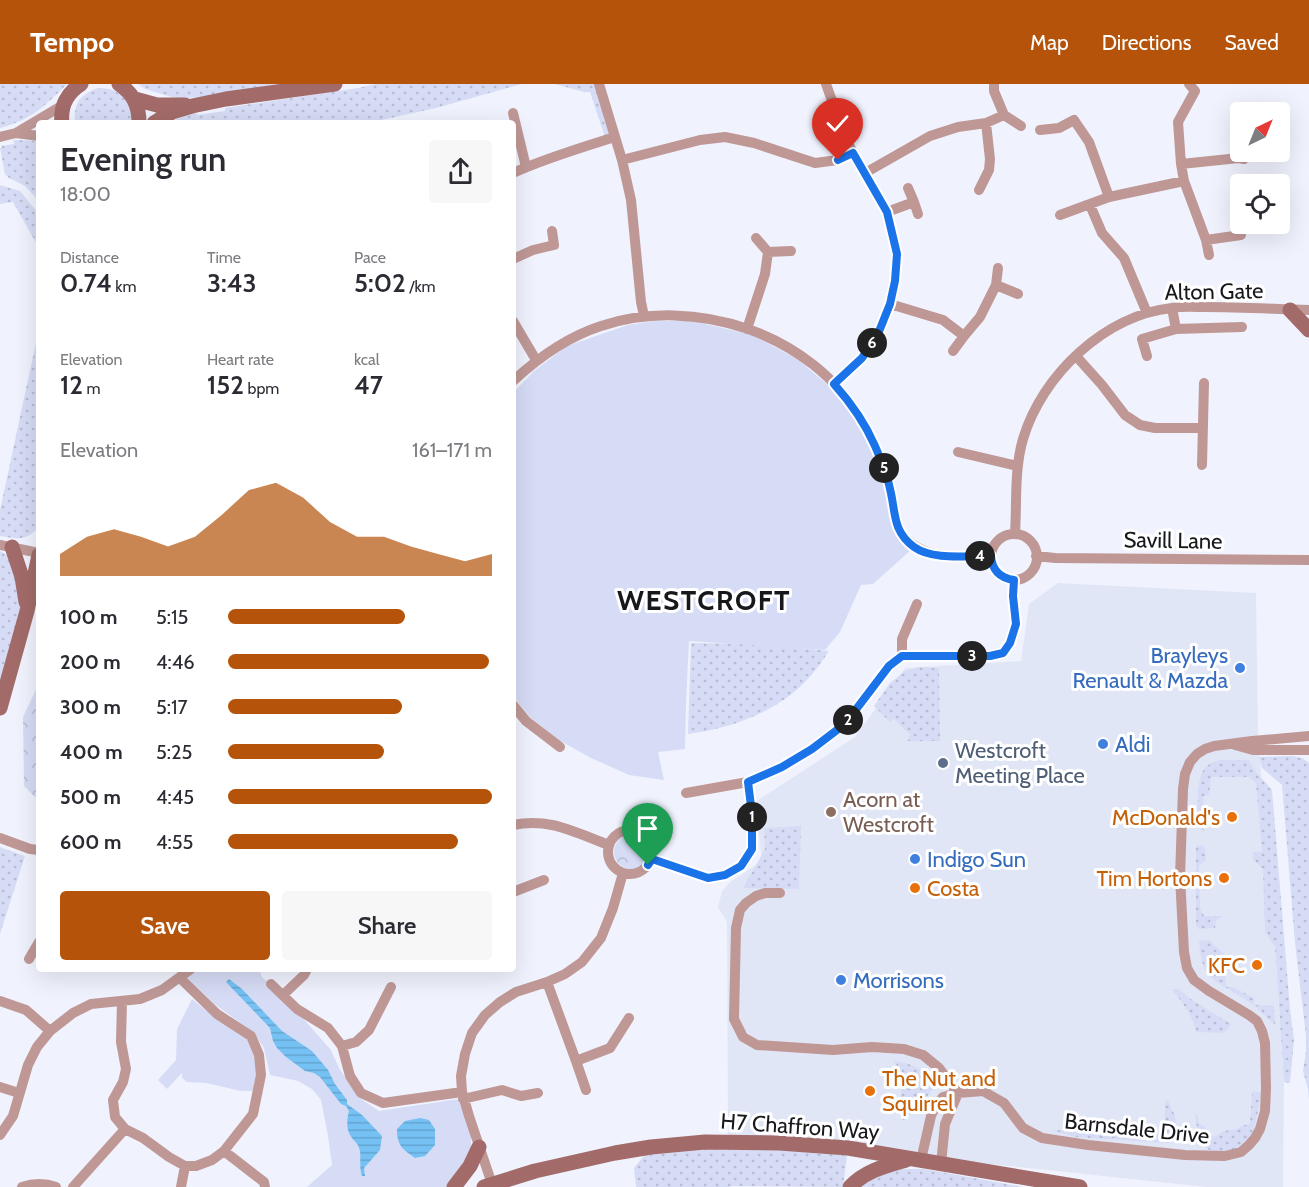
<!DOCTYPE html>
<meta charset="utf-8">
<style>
body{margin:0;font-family:Cabin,sans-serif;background:#f7f7f7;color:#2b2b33;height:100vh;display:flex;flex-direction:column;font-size:22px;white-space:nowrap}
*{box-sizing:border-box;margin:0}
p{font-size:20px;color:#7c7c81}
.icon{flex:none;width:33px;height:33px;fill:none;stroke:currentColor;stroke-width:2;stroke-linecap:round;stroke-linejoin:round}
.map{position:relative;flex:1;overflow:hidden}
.panel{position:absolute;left:36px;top:36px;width:480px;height:852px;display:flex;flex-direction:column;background:#fff;border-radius:6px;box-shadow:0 6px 24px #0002}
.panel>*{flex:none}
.needle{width:39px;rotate:43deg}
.buttons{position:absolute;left:1230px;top:18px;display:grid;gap:12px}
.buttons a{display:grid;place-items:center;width:60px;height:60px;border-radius:6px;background:#fff;box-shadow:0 6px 24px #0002;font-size:30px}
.pin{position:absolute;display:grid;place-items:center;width:51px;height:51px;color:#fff;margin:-62px -26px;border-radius:50% 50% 50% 0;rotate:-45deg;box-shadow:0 0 6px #0007}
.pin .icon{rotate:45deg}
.km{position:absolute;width:30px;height:30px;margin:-15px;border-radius:50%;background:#222;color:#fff;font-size:16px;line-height:30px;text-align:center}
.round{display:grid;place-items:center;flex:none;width:63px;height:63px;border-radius:6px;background:#f7f7f7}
.headline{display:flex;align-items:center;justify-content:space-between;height:102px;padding:0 24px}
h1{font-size:33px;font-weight:600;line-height:45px}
.stats{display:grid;grid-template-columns:repeat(3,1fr);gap:9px;height:102px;padding:6px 24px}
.stats div{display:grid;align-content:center}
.stats b{font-size:26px;font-weight:600}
.stats small{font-size:16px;font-weight:400}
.stats p{font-size:16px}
.chart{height:168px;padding:12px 24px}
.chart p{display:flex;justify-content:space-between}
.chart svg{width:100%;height:108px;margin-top:6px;fill:#b45309;opacity:.7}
.button{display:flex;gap:12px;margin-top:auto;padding:12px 24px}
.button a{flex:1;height:69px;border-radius:6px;background:#b45309;color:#fff;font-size:24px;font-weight:600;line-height:69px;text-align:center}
.button a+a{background:#f7f7f7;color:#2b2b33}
ul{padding:0 24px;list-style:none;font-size:20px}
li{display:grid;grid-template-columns:96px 72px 1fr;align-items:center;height:45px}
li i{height:15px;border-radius:8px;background:#b45309}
header{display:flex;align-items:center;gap:36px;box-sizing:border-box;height:84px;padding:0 30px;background:#b45309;color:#fff}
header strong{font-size:28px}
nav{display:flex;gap:33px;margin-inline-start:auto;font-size:21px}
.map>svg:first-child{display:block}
</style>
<header>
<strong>Tempo</strong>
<nav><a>Map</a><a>Directions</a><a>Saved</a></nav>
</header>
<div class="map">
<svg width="1309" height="1103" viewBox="0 0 1309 1103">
<defs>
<pattern id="grass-dots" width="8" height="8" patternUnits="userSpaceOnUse" patternTransform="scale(1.5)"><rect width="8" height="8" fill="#d6dcf5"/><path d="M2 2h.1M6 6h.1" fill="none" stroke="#b7bcd1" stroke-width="1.8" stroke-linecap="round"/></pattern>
<pattern id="forest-crowns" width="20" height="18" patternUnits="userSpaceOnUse" patternTransform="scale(1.5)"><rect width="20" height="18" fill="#d6dcf5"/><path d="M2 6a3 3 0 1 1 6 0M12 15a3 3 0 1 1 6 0" fill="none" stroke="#b7bcd1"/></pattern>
<pattern id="water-rules" width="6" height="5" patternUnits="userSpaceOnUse" patternTransform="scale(1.5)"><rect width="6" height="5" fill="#75c1f4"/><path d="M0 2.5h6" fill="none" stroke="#64a5d1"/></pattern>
</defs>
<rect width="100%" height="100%" fill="#f0f3fe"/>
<path fill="#e1e6f7" d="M1058,499L1256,509L1258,649L1275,863L1284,998L1283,1103H1206L728,1052L727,838L718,823L722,807L730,798L762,777L755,718L855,653L905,584L1021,577L1029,520Z"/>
<path fill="url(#grass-dots)" d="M0,0H67C45,22 31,36 0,44Z
M138,0H286L262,6L178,15L145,5Z
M375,0H522L436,24L368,39H166L196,28L197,31L225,27V24L358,4Z
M555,0H595L609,49L605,53L590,8H584Z
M98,4C120,4 134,16 131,39H75C73,20 80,10 98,4Z
M13,56L39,57V117L25,102L9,94L5,90L0,64H2L1,62L14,60Z
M0,101L20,107L39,130V164L13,118L0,120Z
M39,212V443C27,457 17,455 0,452V426L37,254Z
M0,467L9,472L19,498L20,524L0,604Z
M691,559L762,560L829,567C822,577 815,588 806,597C775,629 731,644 688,650Z
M920,583L939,584L940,657H907L910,651L894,635L890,638L874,622L890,599L905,587Z
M1292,672L1302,674L1309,679V1017L1308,1005L1303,987L1306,967V952L1295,859L1282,701L1262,684L1259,673Z
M1220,676H1249L1256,688L1272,706L1290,925L1294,956L1290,999L1284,998L1275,863L1265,848L1263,785L1253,776V768H1262L1256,699L1249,693H1211L1209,711L1203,712L1204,747L1197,743L1196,738C1197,728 1198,719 1198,709C1200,691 1201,681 1220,676Z
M801,742L799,805L743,804L765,765L764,744Z
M1201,761L1205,763L1206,776L1199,782L1200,825L1204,832H1223L1216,837L1215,844L1199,845L1196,842V762Z
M0,763L25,772L0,850Z
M1209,856L1224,870L1226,903H1233L1254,914V921L1274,922L1275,941C1266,933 1257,923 1246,916C1216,895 1202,900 1199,857Z
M1172,905H1179L1189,914L1231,940L1229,945L1223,949L1196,948C1193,931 1182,919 1172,905Z
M893,977C909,979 922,983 933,996L932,1006L919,1023L903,1037L900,1024L902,987Z
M1252,1007L1261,1009C1258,1022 1258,1038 1251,1051C1243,1066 1214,1077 1203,1060C1198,1051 1197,1042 1195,1032L1197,1030L1199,1040L1204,1042L1214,1053L1224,1047L1237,1045L1241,1042L1250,1040Z
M1167,1015C1174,1029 1179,1038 1177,1055L1169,1059L1075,1053L1051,1046L1165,1050V1020Z
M651,1063L848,1064L843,1103L734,1102L727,1103H636L634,1084Z
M894,1085H924L1023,1103H858L870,1094Z"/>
<path fill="url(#forest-crowns)" d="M39,599V717L24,702L23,633Z
M614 768a17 17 0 1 1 34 0a17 17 0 1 1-34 0Z"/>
<path fill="#d6dcf5" d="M654,237H693L753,251L797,275L828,301L850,328L865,353L886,400L894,443L899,456L911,466L873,500L861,501L840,548L825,566L689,557L686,619L685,665L658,668L664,696L629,691L591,674L557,655L530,633L513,612V309L534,287L567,262L628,241Z
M179,885H259L262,893L284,913L331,966L339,984L358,1013L379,1027L459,1015L471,1051V1074L447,1103H307L332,1081L328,1052L321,1016L312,1005L298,997L270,991L264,964L253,948L213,919Z
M192,915L208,928L247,955L256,977V992L253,1007H241L206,999L187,998L182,994V989L167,1005L158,996L176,976L177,945Z"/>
<path fill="url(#water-rules)" d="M229,895L242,905L282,947L312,967L328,986L335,1000L347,1016V1020L362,1031L382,1052L380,1066L364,1084L365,1092H362C359,1084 361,1076 360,1067C358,1058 354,1058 350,1051C346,1044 347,1034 349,1027L346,1022L341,1020L320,993L314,989L305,987L286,973L277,964L273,957L270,944L226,898Z
M420,1034L429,1036L435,1045V1061L425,1072L415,1074C402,1065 397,1061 397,1045L405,1037Z"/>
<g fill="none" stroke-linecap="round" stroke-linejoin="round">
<path stroke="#bf9896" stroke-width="10" d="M599,0L622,76L631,116L641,218L644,232
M826,0L845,53L853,69L887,128L897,170L895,197L890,220L878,250L862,274L834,300
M994,0V7L1004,31
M1189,0L1195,7L1178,38L1181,80L1184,97L1206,156L1209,171
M513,29L526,83
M1040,46L1059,44L1074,36L1089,58L1109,113
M16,49L39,52
M0,53L16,49L63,21
M622,76L700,56L725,53L754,59L815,79L838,76L853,69
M1181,80L1239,74L1244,75
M513,89C546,74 580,64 615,53
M865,89L930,52L958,43L986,39L1004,31L1021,42
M979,106L989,86L990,75L986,39
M914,118L918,130
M1090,121L1102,149L1124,174L1147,229
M887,128L914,118L908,104
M1060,131L1109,113L1184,97
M756,154L768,168L791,167
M1206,156L1241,151
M513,175L533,166L554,161L552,147
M996,201L1018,210
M890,220L943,236L964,252
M1172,224L1176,245L1242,243
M513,237L536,276
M747,245L765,190L768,168
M953,267L964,252L980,233L996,201L998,184
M1076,272L1102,301L1125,331L1140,341L1155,344H1202
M1147,272L1142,255L1176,245
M513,297C539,273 567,253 601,242C694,211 812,249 862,337C874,358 883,380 890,403C895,420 892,441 905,454C929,478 960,471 991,472
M958,368L1017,382
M1202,381L1204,299
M1015,450C1017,419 1014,386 1023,355C1042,291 1105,231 1172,224C1183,222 1194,223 1204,223C1239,223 1274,225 1309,226
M991 473a23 23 0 1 1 46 0a23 23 0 1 1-46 0Z
M0,461L39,469
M1036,472L1055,474L1309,476
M902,571L990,572L1003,569L1010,559L1016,540L1013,512L1014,496
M513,621L526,637L560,663
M1235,661L1253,666H1309
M686,709L748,698L782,683L812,665L837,647L851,632L889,582L902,571V555L917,520
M513,741C549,733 576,749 609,761
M608 768a22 22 0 1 1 44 0a22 22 0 1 1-44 0Z
M0,754L30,765L39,766
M652,775L708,794L725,791L741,782L752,765V731L748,698
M513,808L544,796
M780,809H765L756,812L746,819L740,826L736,844L734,935L743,953L757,961L833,966L872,963L904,965L923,971L939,984L958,1009
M29,875L39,858
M547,898L576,977L610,964L629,934
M271,900L297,925L328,944L342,962
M391,903L369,946L356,958L342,962L350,992L361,1009L383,1019L462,1008
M283,911L304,891L307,885
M0,917L26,926L50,947
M122,917L121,958L126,985L123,998L113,1016L115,1033L125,1045L143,1054L169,1073L185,1082H196L212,1076L224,1067L253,1030L261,991L259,971L251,952L217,930L180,894
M576,977L586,1006
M0,1003L19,1009
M463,1015L502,1006L521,1012L538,1009
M0,1051L13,1032L28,981L37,963L50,947L73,929L91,920L140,915L162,906L191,885
M224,1067L264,1098L265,1103
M921,1076L931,1032L936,1021L943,1013L958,1009L983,1007L1004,1019L1023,1044L1042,1054L1088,1061L1185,1071L1225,1072L1241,1068L1249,1061L1255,1054L1260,1045L1265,1027L1266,1004L1265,959L1262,947L1257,937L1249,931L1209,907L1194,896L1187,884L1184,868L1180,793L1183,705L1185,690L1190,678L1197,670L1205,665L1214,662L1252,657L1309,652
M941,1080L945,1040L958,1009
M492,1100L469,1032L462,1008L461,992L465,970L472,949L485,931L500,918L516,908L547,898L565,890L582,878L601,854L613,824L623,789
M22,1103C34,1099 45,1099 56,1103
M73,1103L125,1045
M181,1103L185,1082"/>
<path stroke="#a26b69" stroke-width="15" d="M119,0C134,10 139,22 139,39
M135,15L157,21H185
M62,39C60,23 67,9 81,0
M154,39L172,28L192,22L226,15L335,0
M1290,226L1309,246
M12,463L22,493L26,518
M0,624L27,527L39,471
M454,1103L470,1082L479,1063
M484,1103L535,1087L615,1069L651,1063L705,1058L779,1059L848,1064L1080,1103
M850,1103C865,1087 885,1082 906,1076"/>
</g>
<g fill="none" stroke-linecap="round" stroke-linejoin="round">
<defs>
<path id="route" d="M648,781L652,775L708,794L725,791L741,782L752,765V730L748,698L782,683L812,665L837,646L851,632L889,582L902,572H990L1003,569L1010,559L1016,540L1013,512L1014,496C1000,494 992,486 991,472C968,471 934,477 914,463C892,447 896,428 890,405C887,390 881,376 875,362C865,339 851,319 834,300L862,274L878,250L890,220L895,197L897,170L887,128L853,69L838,76"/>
</defs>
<use href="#route" stroke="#fff" stroke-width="12"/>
<use href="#route" stroke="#1a73e8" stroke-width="8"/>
</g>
<g fill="#3f7fe0" stroke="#fff" stroke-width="2">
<circle cx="1240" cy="584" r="6"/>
<circle cx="1103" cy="660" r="6"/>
<circle cx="915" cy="775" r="6"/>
<circle cx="841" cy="896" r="6"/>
</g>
<circle fill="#5c6f8a" stroke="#fff" stroke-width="2" cx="943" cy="679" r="6"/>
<circle fill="#8d6e63" stroke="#fff" stroke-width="2" cx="831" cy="728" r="6"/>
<g fill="#e8710a" stroke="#fff" stroke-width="2">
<circle cx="1232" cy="733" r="6"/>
<circle cx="1224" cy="794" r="6"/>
<circle cx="915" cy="804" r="6"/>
<circle cx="1257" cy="881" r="6"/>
<circle cx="870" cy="1007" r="6"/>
</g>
<g text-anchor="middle" stroke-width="6" stroke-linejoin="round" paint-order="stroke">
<g font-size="22" fill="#17181b" stroke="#fff">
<text transform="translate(1214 207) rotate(-1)" y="8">Alton Gate</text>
<text transform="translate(1173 456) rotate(1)" y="8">Savill Lane</text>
<text transform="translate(800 1042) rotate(4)" y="8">H7 Chaffron Way</text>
<text transform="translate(1137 1044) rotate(6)" y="8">Barnsdale Drive</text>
</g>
<g font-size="22" fill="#366cbe" stroke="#fff" text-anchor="start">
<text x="1228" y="579" text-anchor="end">Brayleys<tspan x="1228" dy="25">Renault &amp; Mazda</tspan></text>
<text x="1115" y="668">Aldi</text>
<text x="927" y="783">Indigo Sun</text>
<text x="853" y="904">Morrisons</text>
</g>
<g font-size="22" fill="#4e5e75" stroke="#fff" text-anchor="start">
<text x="955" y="674">Westcroft<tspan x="955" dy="25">Meeting Place</tspan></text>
</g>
<g font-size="22" fill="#785e54" stroke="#fff" text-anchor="start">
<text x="843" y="723">Acorn at<tspan x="843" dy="25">Westcroft</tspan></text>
</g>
<g font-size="22" fill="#c56008" stroke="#fff" text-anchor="end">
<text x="1220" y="741">McDonald's</text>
<text x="1212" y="802">Tim Hortons</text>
<text x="927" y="812" text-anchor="start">Costa</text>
<text x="1245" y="889">KFC</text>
<text x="882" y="1002" text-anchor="start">The Nut and<tspan x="882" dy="25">Squirrel</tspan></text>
</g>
<g font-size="28" font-weight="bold" letter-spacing="1.5" fill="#17181b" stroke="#fff">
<text x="704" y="526">WESTCROFT</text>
</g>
</g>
</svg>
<div class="buttons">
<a><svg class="needle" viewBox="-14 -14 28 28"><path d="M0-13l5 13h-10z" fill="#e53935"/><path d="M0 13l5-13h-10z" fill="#7c7c81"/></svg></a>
<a><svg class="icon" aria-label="locate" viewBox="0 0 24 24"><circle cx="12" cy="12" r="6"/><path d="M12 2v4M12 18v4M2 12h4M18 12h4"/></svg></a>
</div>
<div class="pin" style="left:648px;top:781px;background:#1e9e55"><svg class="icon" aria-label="arrive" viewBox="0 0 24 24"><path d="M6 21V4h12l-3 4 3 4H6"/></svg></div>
<div class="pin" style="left:838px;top:76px;background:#d93025"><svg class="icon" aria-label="check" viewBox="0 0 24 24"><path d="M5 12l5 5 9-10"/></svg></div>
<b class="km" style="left:752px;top:733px">1</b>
<b class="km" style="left:848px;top:636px">2</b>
<b class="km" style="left:972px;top:572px">3</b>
<b class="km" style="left:980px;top:472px">4</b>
<b class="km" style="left:884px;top:384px">5</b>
<b class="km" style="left:872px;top:259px">6</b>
<section class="panel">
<div class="headline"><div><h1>Evening run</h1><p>18:00</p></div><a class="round"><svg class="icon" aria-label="share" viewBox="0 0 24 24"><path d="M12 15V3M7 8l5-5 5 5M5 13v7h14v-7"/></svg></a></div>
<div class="stats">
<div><p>Distance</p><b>0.74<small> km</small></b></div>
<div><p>Time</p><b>3:43</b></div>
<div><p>Pace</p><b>5:02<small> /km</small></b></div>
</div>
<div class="stats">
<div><p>Elevation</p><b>12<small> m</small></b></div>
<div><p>Heart rate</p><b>152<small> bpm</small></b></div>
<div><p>kcal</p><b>47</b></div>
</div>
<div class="chart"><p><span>Elevation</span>161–171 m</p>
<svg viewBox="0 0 160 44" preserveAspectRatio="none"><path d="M0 44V35L10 28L20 25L30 28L40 32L50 28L60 19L70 9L80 6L90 12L100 22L110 28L120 28L130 32L140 35L150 38L160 35V44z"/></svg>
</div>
<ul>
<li><b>100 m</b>5:15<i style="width:67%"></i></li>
<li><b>200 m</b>4:46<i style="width:99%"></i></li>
<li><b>300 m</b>5:17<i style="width:66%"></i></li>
<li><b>400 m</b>5:25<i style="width:59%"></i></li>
<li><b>500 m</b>4:45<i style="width:100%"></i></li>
<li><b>600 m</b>4:55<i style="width:87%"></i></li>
</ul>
<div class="button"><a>Save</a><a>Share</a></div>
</section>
</div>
